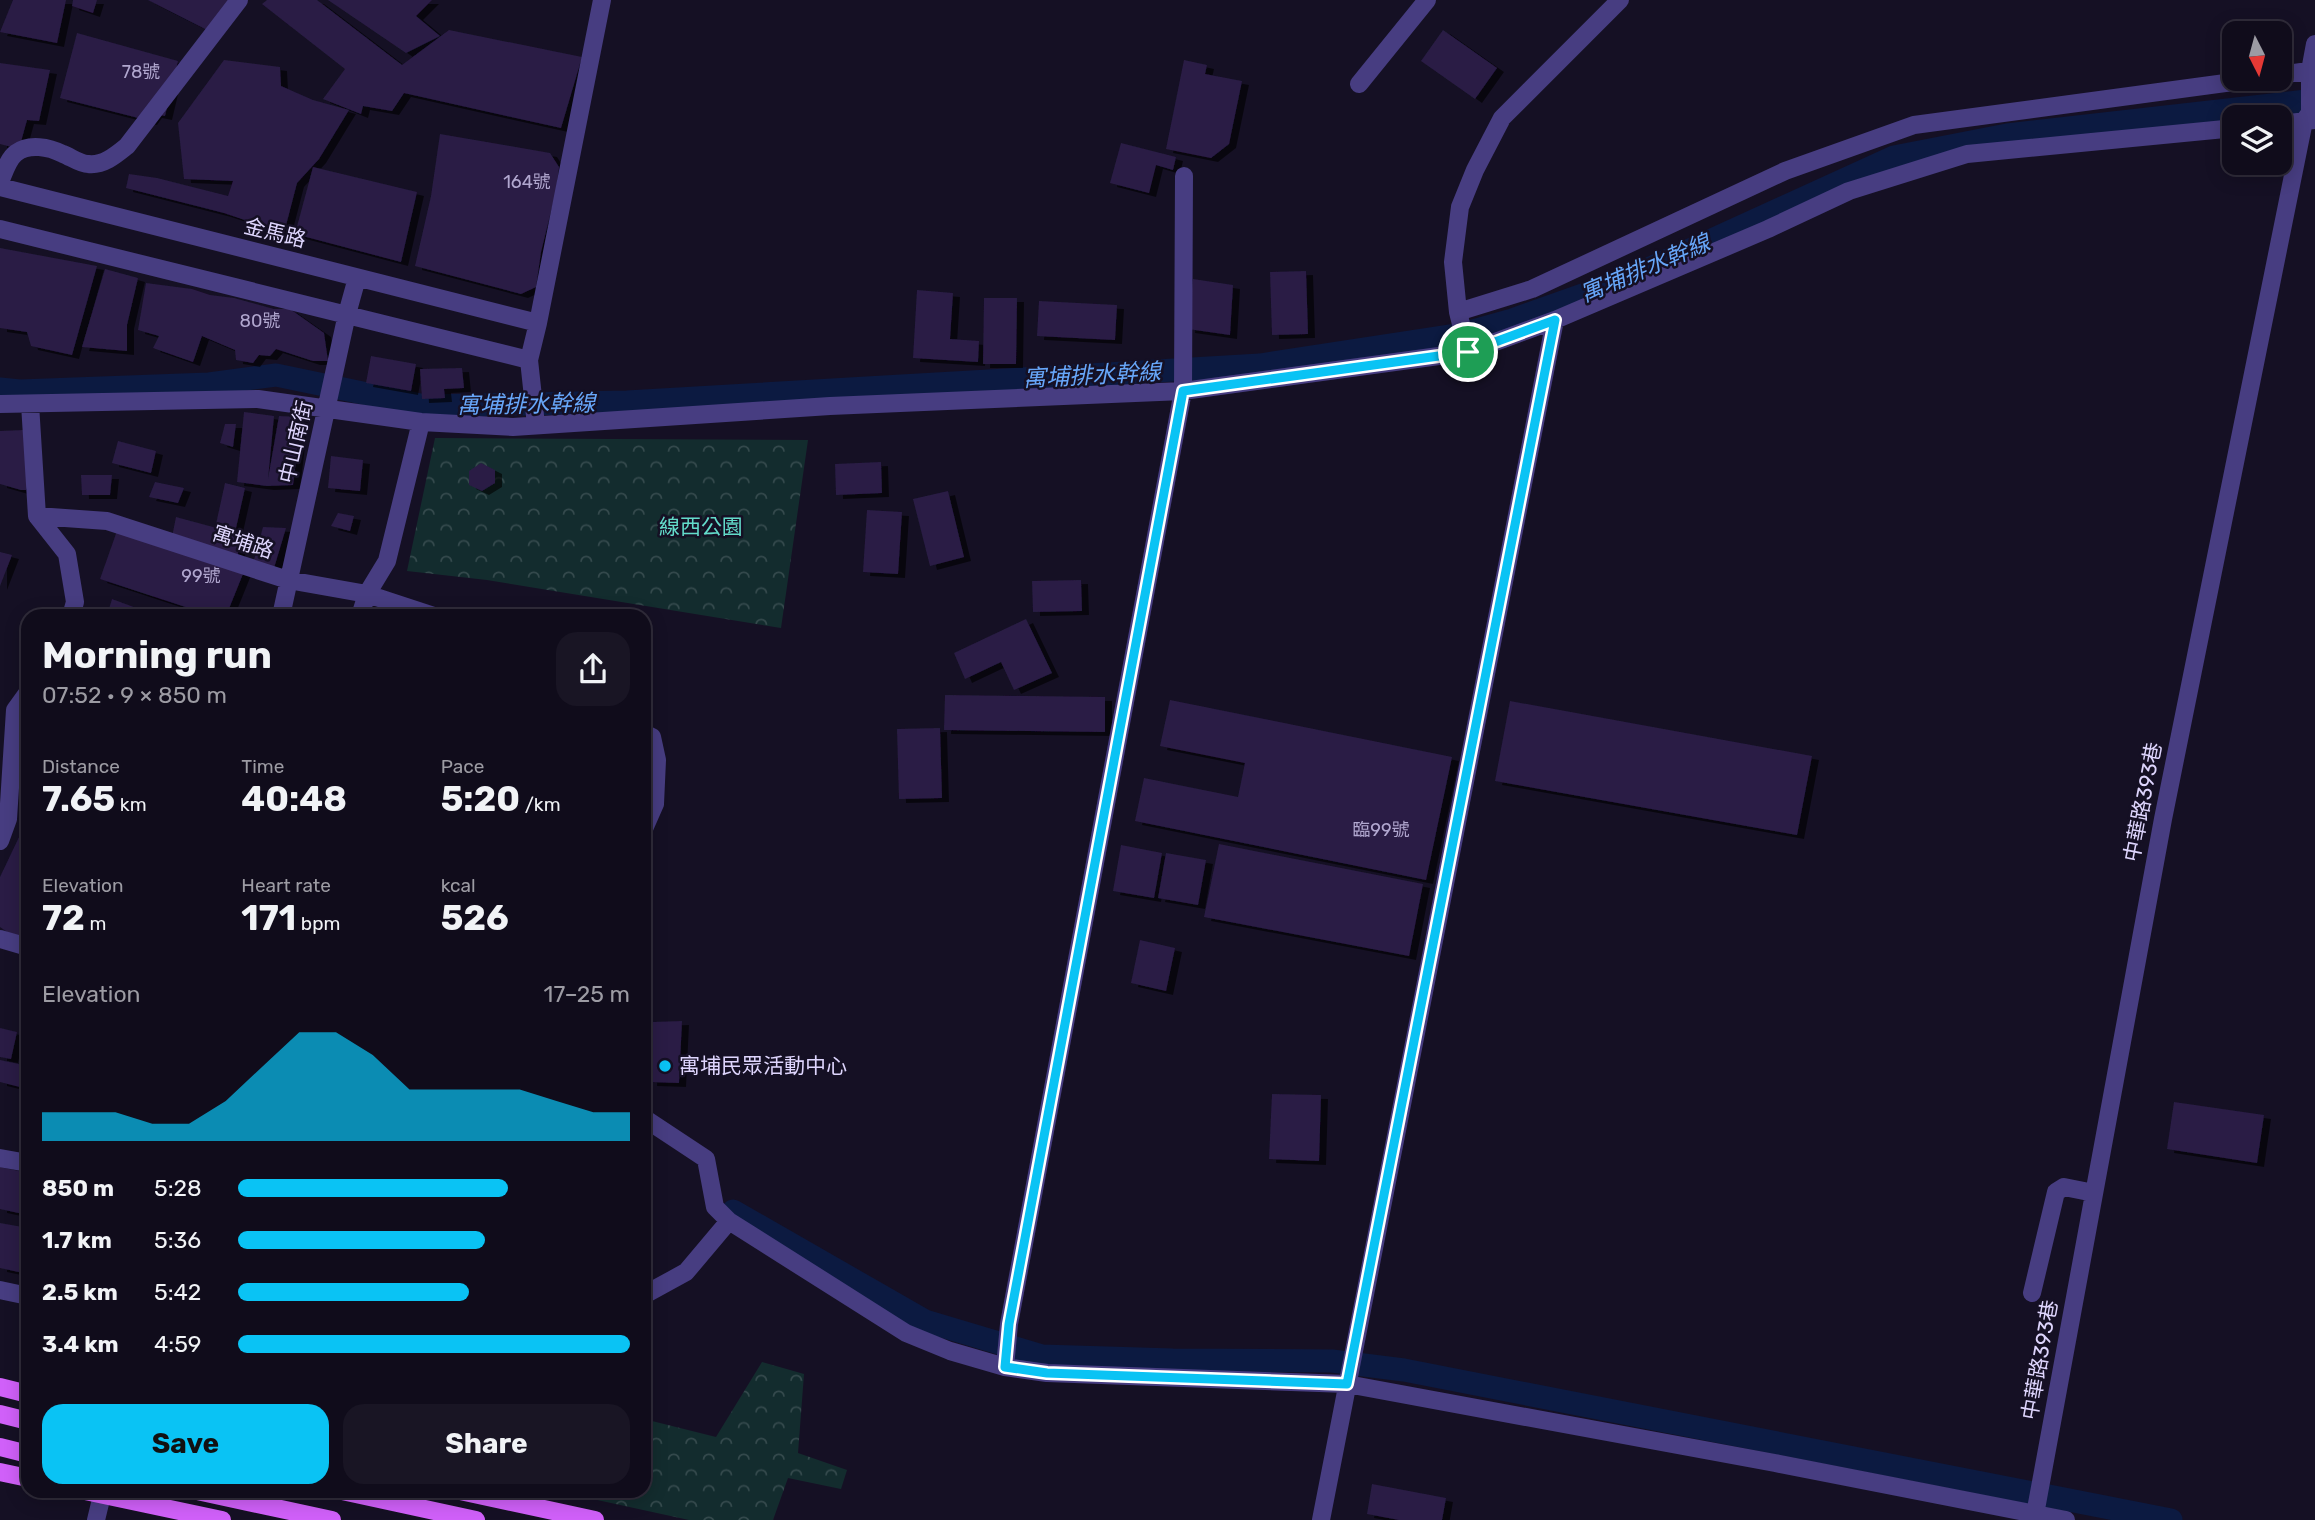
<!DOCTYPE html>
<meta charset="utf-8">
<style>
body{margin:0;font-family:Rubik,"Noto Sans TC",sans-serif;background:#191524;color:#f1f3f6;height:100vh;display:flex;flex-direction:column;font-size:26px;white-space:nowrap}
*{box-sizing:border-box;margin:0}
p{font-size:23px;color:#9c9ba3}
.icon{flex:none;width:38px;height:38px;fill:none;stroke:currentColor;stroke-width:2;stroke-linecap:round;stroke-linejoin:round}
.map{position:relative;flex:1;overflow:hidden}
.sheet{position:absolute;left:21px;top:609px;width:630px;height:889px;display:flex;flex-direction:column;background:#100c1b;border-radius:21px;box-shadow:0 4px 18px #0003,0 0 0 2px #302c3a}
.sheet>*{flex:none}
.needle{width:46px;rotate:174deg}
.buttons{position:absolute;left:2222px;top:21px;display:grid;gap:14px}
.buttons a{display:grid;place-items:center;width:70px;height:70px;border-radius:14px;background:#100c1b;box-shadow:0 4px 18px #0003,0 0 0 2px #302c3a;font-size:35px}
.pin{position:absolute;display:grid;place-items:center;width:60px;height:60px;color:#fff;margin:-30px;border:4px solid #fff;border-radius:50%;box-shadow:0 2px 7px #0007}
.round{display:grid;place-items:center;flex:none;width:74px;height:74px;border-radius:21px;background:#191524}
.head{display:flex;align-items:center;justify-content:space-between;height:119px;padding:0 21px}
h1{font-size:38px;font-weight:700;line-height:52px}
.stats{display:grid;grid-template-columns:repeat(3,1fr);gap:10px;height:119px;padding:7px 21px}
.stats div{display:grid;align-content:center}
.stats b{font-size:35px;font-weight:700}
.stats small{font-size:19px;font-weight:400}
.stats p{font-size:19px}
.chart{height:196px;padding:14px 21px}
.chart p{display:flex;justify-content:space-between}
.chart svg{width:100%;height:126px;margin-top:7px;fill:#0ac3f4;opacity:.7}
.action{display:flex;gap:14px;margin-top:auto;padding:14px 21px}
.action a{flex:1;height:80px;border-radius:21px;background:#0ac3f4;color:#111;font-size:28px;font-weight:700;line-height:80px;text-align:center}
.action a+a{background:#191524;color:#f1f3f6}
ul{padding:0 21px;list-style:none;font-size:23px}
li{display:grid;grid-template-columns:112px 84px 1fr;align-items:center;height:52px}
li i{height:18px;border-radius:9px;background:#0ac3f4}
.map>svg:first-child{display:block}
</style>
<div class="map">
<svg width="2315" height="1520" viewBox="0 0 2315 1520">
<defs>
<pattern id="forest-crowns" width="20" height="18" patternUnits="userSpaceOnUse" patternTransform="scale(1.75)"><rect width="20" height="18" fill="#132c2e"/><path d="M2 6a3 3 0 1 1 6 0M12 15a3 3 0 1 1 6 0" fill="none" stroke="#354a4d"/></pattern>
<filter id="shadow"><feDropShadow dx="7" dy="4" stdDeviation="0" flood-color="#0009"/></filter>
</defs>
<rect width="100%" height="100%" fill="#151024"/>
<path fill="url(#forest-crowns)" d="M435,438L808,440L781,628L487,580L407,571Z
M762,1362L804,1374L798,1453L847,1470L841,1489L788,1478L773,1520H689L556,1491H644V1419L716,1437Z"/>
<g fill="none" stroke-linecap="round" stroke-linejoin="round">
<path stroke="#0c1a41" stroke-width="23" d="M0,389L20,391L209,384L276,375L425,406L627,402L1260,365L1462,334L1512,320L1622,281L1894,157L2007,135L2315,100
M733,1211L925,1321L1042,1356L1173,1360L1332,1361L1404,1370L2171,1520"/>
</g>
<path fill="#291c44" filter="url(#shadow)" d="M13,0H66L57,43L0,32Z
M73,0H97L93,13L72,6Z
M148,0H239L213,33Z
M267,0H317L402,65L449,30L582,57L561,128L404,93L392,111L363,106L361,114L323,99L345,69L262,4Z
M328,0H432L416,16L440,36L406,53Z
M1443,30L1497,68L1475,99L1421,61Z
M77,33L178,61L165,116L155,114L150,121L60,98Z
M224,60L280,67L281,86L313,100L349,110L319,159L297,183L284,233L224,213L126,188L129,174L157,178L228,196L233,181L184,179L178,123Z
M1184,60L1207,65L1205,74L1242,81L1229,144L1211,158L1166,149Z
M0,63L50,70L39,121L27,120L19,149L0,144Z
M440,134L550,153L559,167L556,191L541,252L536,287L521,294L415,266L431,196Z
M1121,143L1176,157L1173,170L1156,165L1149,193L1110,183Z
M313,167L417,192L401,262L295,234Z
M0,248L97,266L72,355L31,346L27,332L0,328Z
M105,269L138,278L127,325V351L82,347Z
M1306,271L1308,334L1272,335L1270,272Z
M1193,279L1233,285L1230,335L1188,329Z
M146,283L192,289L210,295L234,298L274,309H290L324,333L328,361H313L276,349L270,356L259,355L253,363L236,360L235,350L202,336L193,362L153,348L159,336L138,330Z
M917,290L953,293L950,339L979,341L978,362L913,358Z
M984,298H1017L1016,364H983Z
M1039,301L1117,305L1115,340L1037,336Z
M371,356L416,364L411,391L366,383Z
M462,368L464,388L444,389L445,398L422,399L420,369Z
M244,412L274,416L268,479L279,416L301,417L293,485L267,486L237,482Z
M225,424H236L233,447L220,443Z
M24,430L31,469L26,490H21L0,484V431Z
M118,441L156,451L151,473L112,463Z
M331,456L363,460L360,491L328,488Z
M881,462L882,493L836,495L835,464Z
M481,463L495,470V483L482,491L469,485V471Z
M81,475H112L110,495H82Z
M155,482L184,488L178,503L149,497Z
M225,483L245,488L236,528L216,524Z
M948,491L964,557L930,566L913,499Z
M867,510L902,512L898,574L863,572Z
M338,513L354,516L350,531L331,526Z
M176,517L239,534L238,556L249,559L226,616H213L100,579L118,528L172,537Z
M263,527L286,528L274,568L254,560Z
M0,552L12,555L0,586Z
M1081,580L1082,611L1033,612L1032,581Z
M112,599L158,616H123L109,609Z
M1026,619L1052,673L1014,690L1001,662L965,679L954,653Z
M945,695L1105,697V732L944,730Z
M1170,700L1452,757L1426,880L1135,821L1144,778L1238,797L1245,763L1160,746Z
M1510,701L1812,756L1797,835L1495,781Z
M940,728L942,798L899,799L897,729Z
M20,835L28,840V930L17,939L0,927V877Z
M1219,844L1423,884L1409,956L1204,917Z
M1121,845L1162,853L1154,898L1113,891Z
M1166,853L1206,860L1198,905L1158,898Z
M1140,940L1175,948L1166,991L1131,983Z
M682,1021L679,1083L650,1082L652,1022Z
M0,1028L17,1032L11,1059L0,1057Z
M0,1060L28,1066V1089L0,1082Z
M1272,1094L1321,1095L1319,1161L1269,1159Z
M2174,1102L2264,1115L2257,1163L2167,1149Z
M0,1167L28,1173V1215L0,1209Z
M0,1223L28,1228V1274L0,1268Z
M1372,1484L1446,1498L1442,1520H1399L1367,1514Z"/>
<g fill="none" stroke-linecap="round" stroke-linejoin="round">
<path stroke="#473d81" stroke-width="18" d="M2280,75L2315,70
M1359,84L1427,0
M2280,124L2315,120
M0,182C4,173 8,159 16,153C29,143 49,147 63,154C71,157 80,164 88,164C103,166 116,155 127,146L239,0
M0,187L538,323
M0,229L529,360
M1458,312L1532,289L1785,171L1914,125L2255,79
M1468,352L1458,312L1453,262L1460,207L1475,170L1502,118L1620,0
M0,404L258,399L421,422L513,427L830,406L1183,391L1468,352L1555,320L1768,229L1849,191L1967,154L2235,128
M30,404L37,516L67,554L75,602L71,616
M536,425L529,360L538,323L602,0
M37,516L107,521L288,580L367,594L434,616
M281,616L347,314L357,278
M360,616L367,594L387,561L421,422
M644,733L652,737L657,760L655,804L644,829
M0,841L8,819L15,710L28,692
M0,939L28,947
M644,1118L706,1159L715,1207L729,1221L686,1272L644,1295
M0,1158L28,1163
M729,1221L906,1333L950,1351L1005,1367L1047,1373L1347,1384L1775,1463L2066,1520
M0,1290L28,1296
M2032,1293L2056,1192L2064,1187L2094,1193
M1005,1367L1009,1324L1183,391L1184,176
M96,1520L103,1491
M1321,1520L1555,320
M2034,1520L2163,819L2304,121L2310,113V71L2315,44"/>
<path stroke="#d060f9" stroke-width="18" d="M0,1387L28,1394
M0,1414L28,1421
M0,1447L28,1454
M0,1472L28,1478
M85,1491L222,1520
M197,1491L332,1520
M342,1491L476,1520
M460,1491L595,1520"/>
</g>
<g fill="none" stroke-linecap="round" stroke-linejoin="round">
<defs>
<path id="route" d="M1555,320L1347,1384L1047,1373L1005,1367L1009,1324L1183,391L1468,352Z"/>
</defs>
<use href="#route" stroke="#fff" stroke-width="14"/>
<use href="#route" stroke="#0ac3f4" stroke-width="9"/>
</g>
<circle fill="#0ac3f4" stroke="#151024" stroke-width="2.5" cx="665" cy="1066" r="7"/>
<g text-anchor="middle" stroke-width="5" stroke-linejoin="round" paint-order="stroke">
<g font-size="18" fill="#b1a7cf">
<text x="141" y="78">78號</text>
<text x="527" y="188">164號</text>
<text x="260" y="327">80號</text>
<text x="201" y="582">99號</text>
<text x="1381" y="836">臨99號</text>
</g>
<g font-size="21" fill="#ded5fd" stroke="#151024">
<text transform="translate(275 233) rotate(14)" y="7">金馬路</text>
<text transform="translate(296 442) rotate(-77)" y="7">中山南街</text>
<text transform="translate(243 542) rotate(18)" y="7">寓埔路</text>
<text transform="translate(2143 802) rotate(-79)" y="7">中華路393巷</text>
<text transform="translate(2040 1360) rotate(-80)" y="7">中華路393巷</text>
</g>
<g font-size="21" fill="#63dbca" stroke="#151024">
<text x="701" y="534">線西公園</text>
</g>
<g font-size="21" fill="#ded5fd" stroke="#151024" text-anchor="start">
<text x="679" y="1073">寓埔民眾活動中心</text>
</g>
<g font-size="23" font-style="italic" fill="#67a6f9" stroke="#151024">
<text transform="translate(1645 268) rotate(-23)" y="8">寓埔排水幹線</text>
<text transform="translate(1092 375) rotate(-3)" y="8">寓埔排水幹線</text>
<text transform="translate(526 404) rotate(-1)" y="8">寓埔排水幹線</text>
</g>
</g>
</svg>
<div class="buttons">
<a><svg class="needle" viewBox="-14 -14 28 28"><path d="M0-13l5 13h-10z" fill="#e53935"/><path d="M0 13l5-13h-10z" fill="#9c9ba3"/></svg></a>
<a><svg class="icon" aria-label="layers" viewBox="0 0 24 24"><path d="M12 4l9 5-9 5-9-5zM3 14l9 5 9-5"/></svg></a>
</div>
<div class="pin" style="left:1468px;top:352px;background:#1e9e55"><svg class="icon" aria-label="arrive" viewBox="0 0 24 24"><path d="M6 21V4h12l-3 4 3 4H6"/></svg></div>
<section class="sheet">
<div class="head"><div><h1>Morning run</h1><p>07:52 · 9 × 850 m</p></div><a class="round"><svg class="icon" aria-label="share" viewBox="0 0 24 24"><path d="M12 15V3M7 8l5-5 5 5M5 13v7h14v-7"/></svg></a></div>
<div class="stats">
<div><p>Distance</p><b>7.65<small> km</small></b></div>
<div><p>Time</p><b>40:48</b></div>
<div><p>Pace</p><b>5:20<small> /km</small></b></div>
</div>
<div class="stats">
<div><p>Elevation</p><b>72<small> m</small></b></div>
<div><p>Heart rate</p><b>171<small> bpm</small></b></div>
<div><p>kcal</p><b>526</b></div>
</div>
<div class="chart"><p><span>Elevation</span>17–25 m</p>
<svg viewBox="0 0 160 44" preserveAspectRatio="none"><path d="M0 44V34L10 34L20 34L30 38L40 38L50 30L60 18L70 6L80 6L90 14L100 26L110 26L120 26L130 26L140 30L150 34L160 34V44z"/></svg>
</div>
<ul>
<li><b>850 m</b>5:28<i style="width:69%"></i></li>
<li><b>1.7 km</b>5:36<i style="width:63%"></i></li>
<li><b>2.5 km</b>5:42<i style="width:59%"></i></li>
<li><b>3.4 km</b>4:59<i style="width:100%"></i></li>
</ul>
<div class="action"><a>Save</a><a>Share</a></div>
</section>
</div>
